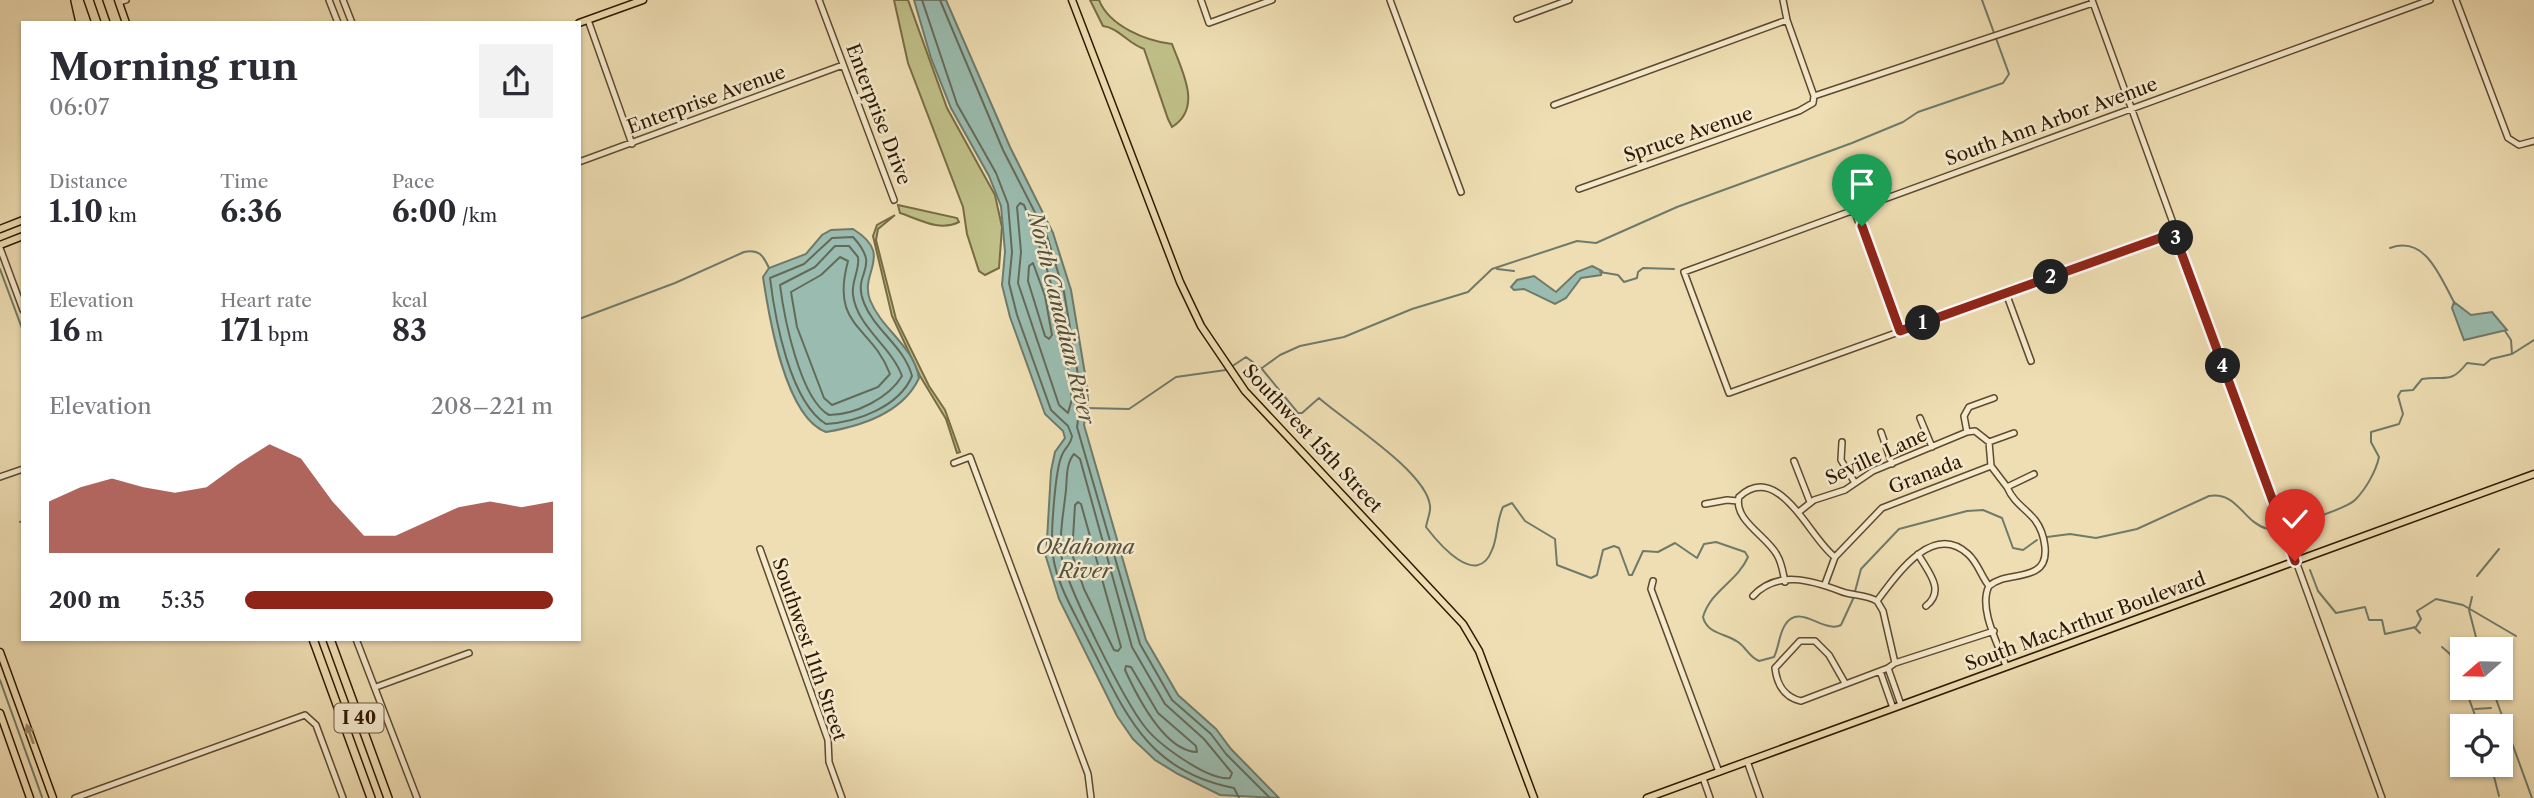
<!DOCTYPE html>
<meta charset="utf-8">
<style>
body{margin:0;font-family:"Libre Caslon Text",serif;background:#f2f2f3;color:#2b2b33;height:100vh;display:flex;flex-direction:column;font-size:26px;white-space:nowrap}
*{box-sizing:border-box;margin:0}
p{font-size:23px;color:#7c7c81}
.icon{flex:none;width:38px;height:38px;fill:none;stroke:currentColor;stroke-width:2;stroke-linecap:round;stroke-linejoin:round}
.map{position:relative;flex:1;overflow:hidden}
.details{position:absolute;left:21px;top:21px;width:560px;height:620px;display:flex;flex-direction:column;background:#fff;border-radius:0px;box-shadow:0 2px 5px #0004}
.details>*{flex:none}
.needle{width:46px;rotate:250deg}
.tools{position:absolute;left:2450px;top:637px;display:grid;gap:14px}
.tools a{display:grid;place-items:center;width:63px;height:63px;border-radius:0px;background:#fff;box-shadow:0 2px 5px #0004;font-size:35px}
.pin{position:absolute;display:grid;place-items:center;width:60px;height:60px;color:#fff;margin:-72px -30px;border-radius:50% 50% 50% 0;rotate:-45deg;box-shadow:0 0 7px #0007}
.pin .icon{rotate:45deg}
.km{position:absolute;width:35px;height:35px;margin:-18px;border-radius:50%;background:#222;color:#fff;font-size:19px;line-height:35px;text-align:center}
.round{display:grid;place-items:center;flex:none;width:74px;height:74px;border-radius:0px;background:#f2f2f3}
.headline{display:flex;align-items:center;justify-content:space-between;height:119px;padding:0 28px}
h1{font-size:38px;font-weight:700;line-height:52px}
.figures{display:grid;grid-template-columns:repeat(3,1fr);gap:10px;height:119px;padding:7px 28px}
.figures div{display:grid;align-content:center}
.figures b{font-size:30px;font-weight:700}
.figures small{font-size:19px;font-weight:400}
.figures p{font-size:19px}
.chart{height:196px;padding:14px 28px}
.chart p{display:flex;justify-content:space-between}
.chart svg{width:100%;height:126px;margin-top:7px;fill:#8f2418;opacity:.7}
ul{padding:0 28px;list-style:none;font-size:23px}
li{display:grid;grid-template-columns:112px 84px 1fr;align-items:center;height:52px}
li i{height:18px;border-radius:9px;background:#8f2418}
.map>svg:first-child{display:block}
</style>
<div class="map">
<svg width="2534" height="798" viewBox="0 0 2534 798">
<rect width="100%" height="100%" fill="#efdeb3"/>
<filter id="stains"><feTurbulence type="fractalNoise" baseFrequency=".00286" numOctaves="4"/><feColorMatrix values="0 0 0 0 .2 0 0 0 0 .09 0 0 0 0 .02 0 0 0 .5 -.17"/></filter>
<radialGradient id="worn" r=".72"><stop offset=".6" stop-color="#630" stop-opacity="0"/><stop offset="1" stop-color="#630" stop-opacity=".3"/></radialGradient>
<path fill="#c0bf88" stroke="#776c44" stroke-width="2" d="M894,0H908L947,108L995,195L1002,227L999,268L985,275L979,271L967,234L963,207L908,63Z
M1090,0H1099C1109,26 1146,41 1172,44C1182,71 1203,108 1172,127L1168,119L1144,49C1127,43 1119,28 1103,26Z
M898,205L957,218L959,222C939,232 919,219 900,213Z
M895,215L878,229L876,240L896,319L929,386L945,410L960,452L957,453L946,419L920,376L892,316L873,236L877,225Z"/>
<path fill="#9abcb0" stroke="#6f7a6a" stroke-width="2" d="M914,0H946L1010,147L1053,233L1071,290L1086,380L1088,400L1084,425L1146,640L1178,695L1216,729L1231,749L1279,798L1220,795L1178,774L1155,760L1133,739L1117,716L1059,599L1046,557L1051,471L1055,452L1065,438L1063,431L1045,414L1010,317L1002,285L1005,252L1001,206L989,176L951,108L931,58Z
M853,229C895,255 859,272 870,300C882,330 913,345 919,378C903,413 862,426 826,432C785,417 769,317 763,277L769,268L806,254L822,235L831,230Z
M1592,266L1602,271L1601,275L1581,278L1566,298L1555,304L1524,289L1514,290L1511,287L1517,280L1534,276L1556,292L1577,272Z
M2454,302L2471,315L2492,312L2507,330L2464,340L2452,308Z"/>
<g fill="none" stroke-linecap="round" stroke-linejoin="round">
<path stroke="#646a58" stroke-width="2" d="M922,0L957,104L996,173L1008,204L1012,252L1009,283L1017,315L1051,410L1068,426L1072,436C1071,445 1065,447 1062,455C1055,470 1050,539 1053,556C1057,585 1075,614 1088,640C1125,712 1146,771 1234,788L1239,798
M940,0L1003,150L1047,236L1064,292L1079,381L1081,400L1077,427L1140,644L1172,700L1211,734L1226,754L1270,798
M1020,203L1024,205C1051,268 1064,331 1072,399L1068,413L1059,405L1018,283L1021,252L1017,207Z
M853,237C883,270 851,271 864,303C875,331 904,346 912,376C899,407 857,422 826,424C790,402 775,319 770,278L804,264L832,238Z
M835,246H849L858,257C860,270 851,281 853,295C857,327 891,346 902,376C889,398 855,415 829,415C800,399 784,317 780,285L815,267Z
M840,257L848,261C830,328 871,324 890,374L878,387L832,405L824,398L797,327L791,292L821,275Z
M1033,263L1045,296L1052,335L1049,339L1045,336L1028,281L1029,266Z
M1074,454L1080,459L1132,647L1165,704L1204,739L1232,773L1230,778C1208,781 1158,744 1145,727C1125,702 1065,584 1061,554C1059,533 1064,510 1066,490C1067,478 1066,463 1074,454Z
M1078,502L1081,504L1121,647L1118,651L1114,650L1084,589L1072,554L1075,505Z
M1126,666L1131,667L1158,713L1196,746L1197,752C1164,751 1137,696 1125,670Z"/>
<path stroke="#6f7a6a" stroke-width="2" d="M2390,248C2426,235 2440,277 2455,304
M0,269L23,331
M1497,269L1514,271
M1600,272L1618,275L1624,282L1637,278L1638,272L1643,268L1674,269
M579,319L675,283L744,252C759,249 763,255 769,268
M2505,331L2511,340L2512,354
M1231,367L1246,357L1262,369L1298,413H1302L1319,398C1346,422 1427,472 1430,506C1431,512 1427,520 1426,527C1439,544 1477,589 1492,550C1498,537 1496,522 1503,507L1512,503L1525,521L1555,539L1557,565L1591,578L1597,575L1603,550L1614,546L1619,548L1629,575H1632L1643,551L1658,552L1675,543L1697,558L1704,544L1716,542L1745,552L1748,557C1737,582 1711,590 1703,617C1707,634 1725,633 1738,642C1747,648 1748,656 1759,661L1774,657C1779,647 1779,634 1785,625C1799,602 1824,634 1841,625L1853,599L1861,569L1899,529L1967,511L1983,510L2002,518L2013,548L2023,550L2037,540
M1262,368L1280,355L1300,346L1344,337L1412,309L1468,292L1492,269L1577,241L1596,243L1677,207L1852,143L1903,122L1918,112L2003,83L2009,74L1982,0
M1086,408L1129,409L1176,377L1226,370
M20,522L23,521
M2047,537L2070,534L2096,538L2137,529L2209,496C2238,491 2243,523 2268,529C2279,532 2347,508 2355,500C2366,489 2376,471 2379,457L2371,442V432L2399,424L2403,414L2398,396L2401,391L2413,390L2422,379C2445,375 2450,385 2467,363L2484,365L2491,359L2512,354L2534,340
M2310,570L2318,591L2336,613L2365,607L2369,620H2382L2385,634L2416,627L2421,619L2417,611L2436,599L2463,605L2516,636
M2477,576L2499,549
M2472,597L2469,610L2479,649
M2414,627L2420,633
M2442,647L2450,654L2462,679
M0,680L42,797
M2465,688L2479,726
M2492,688L2532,798
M2475,709L2491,708
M2491,765L2499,796"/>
<defs>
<path id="minor" d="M329,0L338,23
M343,0L352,23
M819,0L894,200
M1201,0L1209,23L1272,0
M1390,0L1461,192
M2092,0L2382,798
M2456,0L2508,138L2519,145L2534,141
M119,2L126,0
M1517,19L1569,0
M588,20L632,144
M1814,96L2093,3
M1554,105L1787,20
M579,162L843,65
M1579,189L1799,111L1813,103L1814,96L1787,20L1783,0
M1854,210L1900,331
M2174,233L1729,393L1684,272L2430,0
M0,248L23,310
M2006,293L2031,361
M1920,418L1932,447
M1881,432L1892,464
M1967,432L1964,416L1969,407L1994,398
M1842,442L1841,460L1855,483
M1989,442L2014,433
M1794,461L1810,502
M954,463L970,457L1088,774L1091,798
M1991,466L2007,487
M0,477L23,469
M1705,504L1727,500L1738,501
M1800,511L1814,500L1845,490L1873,471L1967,432L1975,431L1989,442L1991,466
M760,549L828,740L829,762L842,798
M1918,554C1928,572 1946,590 1926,606
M1653,581L1651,589L1719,772
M1785,582C1783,573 1782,563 1777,555C1768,537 1733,520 1739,497C1779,459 1811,541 1835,557
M1825,584L1835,557L1882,508L1991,466
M1989,586C1978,608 1998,644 2006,666
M1753,596C1777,570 1811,580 1840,591C1852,596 1865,594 1877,601
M356,639L417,798
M1895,663L1883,611L1877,601C1895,577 1932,521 1968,554C1978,563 1981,576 1989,586C2003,574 2021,579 2036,570C2052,561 2044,532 2035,520C2024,507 2014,503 2007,487L2034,474
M1888,668L1901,705
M1880,671L1893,708
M1845,683L1829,655L1815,641H1800L1775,668C1777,685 1784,697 1801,701L1888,668L1895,663L1994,631
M376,687L469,653
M1747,761L1760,798
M1703,778L1710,798
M75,798L305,715L316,725L343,798"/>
<path id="major" d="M118,0L126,23
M1072,0L1180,282L1201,326L1245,391L1463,624L1479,651L1534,798
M579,23L643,0
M0,229L23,220
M0,245L23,236
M0,652L53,798
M0,713L30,798
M1647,798L2534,474"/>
<path id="highway" d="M79,0L87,23
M98,0L106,23
M75,1L80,23
M313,639L371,798
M330,639L388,798"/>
</defs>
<use href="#minor" stroke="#5e4a2d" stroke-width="8"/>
<use href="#major" stroke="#2e1800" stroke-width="9"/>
<use href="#highway" stroke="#2e1800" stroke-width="10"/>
<use href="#minor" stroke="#f5eace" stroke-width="5"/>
<use href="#major" stroke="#efdeb3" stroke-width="6"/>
<use href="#highway" stroke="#efdeb3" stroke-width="7"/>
</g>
<defs><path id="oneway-solid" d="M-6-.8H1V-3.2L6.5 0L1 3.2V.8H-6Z" transform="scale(1.75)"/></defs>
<use fill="#988562" href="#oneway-solid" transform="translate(30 734) rotate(-110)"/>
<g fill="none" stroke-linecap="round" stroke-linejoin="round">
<defs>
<path id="route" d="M1862,226L1900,331L2174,233L2295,561"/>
</defs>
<use href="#route" stroke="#fff" stroke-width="14"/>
<use href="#route" stroke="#8f2418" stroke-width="9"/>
</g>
<g text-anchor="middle" stroke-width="5" stroke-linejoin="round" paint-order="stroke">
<rect fill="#f5eace" stroke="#6a573e" stroke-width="2" x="334.5" y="703.5" width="49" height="29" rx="5"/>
<g font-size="18" font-weight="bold" fill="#2e1800">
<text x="359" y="724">I 40</text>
</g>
<g font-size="19" fill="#2e1800" stroke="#f5eace">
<text transform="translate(706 99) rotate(-20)" y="7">Enterprise Avenue</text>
<text transform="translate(879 114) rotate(69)" y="7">Enterprise Drive</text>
<text transform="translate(2051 121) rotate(-20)" y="7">South Ann Arbor Avenue</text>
<text transform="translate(1688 134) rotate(-19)" y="7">Spruce Avenue</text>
<text transform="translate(1313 438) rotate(47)" y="7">Southwest 15th Street</text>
<text transform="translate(1876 456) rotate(-25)" y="7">Seville Lane</text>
<text transform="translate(1925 474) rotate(-21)" y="7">Granada</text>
<text transform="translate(2085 621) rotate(-20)" y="7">South MacArthur Boulevard</text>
<text transform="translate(810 649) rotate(71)" y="7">Southwest 11th Street</text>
</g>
<g font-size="21" font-style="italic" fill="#54513e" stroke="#f5eace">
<text transform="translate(1061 318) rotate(76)" y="7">North Canadian River</text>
<text x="1085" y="554">Oklahoma<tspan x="1085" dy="24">River</tspan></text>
</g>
</g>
<rect width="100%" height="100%" filter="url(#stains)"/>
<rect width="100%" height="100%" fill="url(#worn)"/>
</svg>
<div class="tools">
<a><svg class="needle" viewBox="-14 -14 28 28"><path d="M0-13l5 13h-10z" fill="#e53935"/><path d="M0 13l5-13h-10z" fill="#7c7c81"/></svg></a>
<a><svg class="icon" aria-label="locate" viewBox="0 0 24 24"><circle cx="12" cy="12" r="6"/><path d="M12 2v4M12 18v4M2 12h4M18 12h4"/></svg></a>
</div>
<div class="pin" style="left:1862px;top:226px;background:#1e9e55"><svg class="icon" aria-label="arrive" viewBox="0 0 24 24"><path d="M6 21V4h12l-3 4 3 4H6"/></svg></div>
<div class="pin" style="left:2295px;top:561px;background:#d93025"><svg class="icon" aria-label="check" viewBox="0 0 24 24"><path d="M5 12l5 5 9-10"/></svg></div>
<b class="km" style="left:1923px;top:323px">1</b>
<b class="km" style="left:2051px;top:277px">2</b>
<b class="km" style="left:2176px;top:238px">3</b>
<b class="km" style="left:2223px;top:366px">4</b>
<section class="details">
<div class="headline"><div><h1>Morning run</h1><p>06:07</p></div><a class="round"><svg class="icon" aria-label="share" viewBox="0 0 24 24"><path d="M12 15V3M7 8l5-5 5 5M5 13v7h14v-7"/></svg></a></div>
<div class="figures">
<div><p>Distance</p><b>1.10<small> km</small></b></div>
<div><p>Time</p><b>6:36</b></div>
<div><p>Pace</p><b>6:00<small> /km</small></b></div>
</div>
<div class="figures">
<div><p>Elevation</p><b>16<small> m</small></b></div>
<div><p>Heart rate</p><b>171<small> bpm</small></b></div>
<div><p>kcal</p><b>83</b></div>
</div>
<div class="chart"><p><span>Elevation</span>208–221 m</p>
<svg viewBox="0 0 160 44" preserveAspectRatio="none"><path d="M0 44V26L10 21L20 18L30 21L40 23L50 21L60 13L70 6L80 11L90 26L100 38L110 38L120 33L130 28L140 26L150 28L160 26V44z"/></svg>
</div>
<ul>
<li><b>200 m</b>5:35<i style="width:100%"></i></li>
</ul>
</section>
</div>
